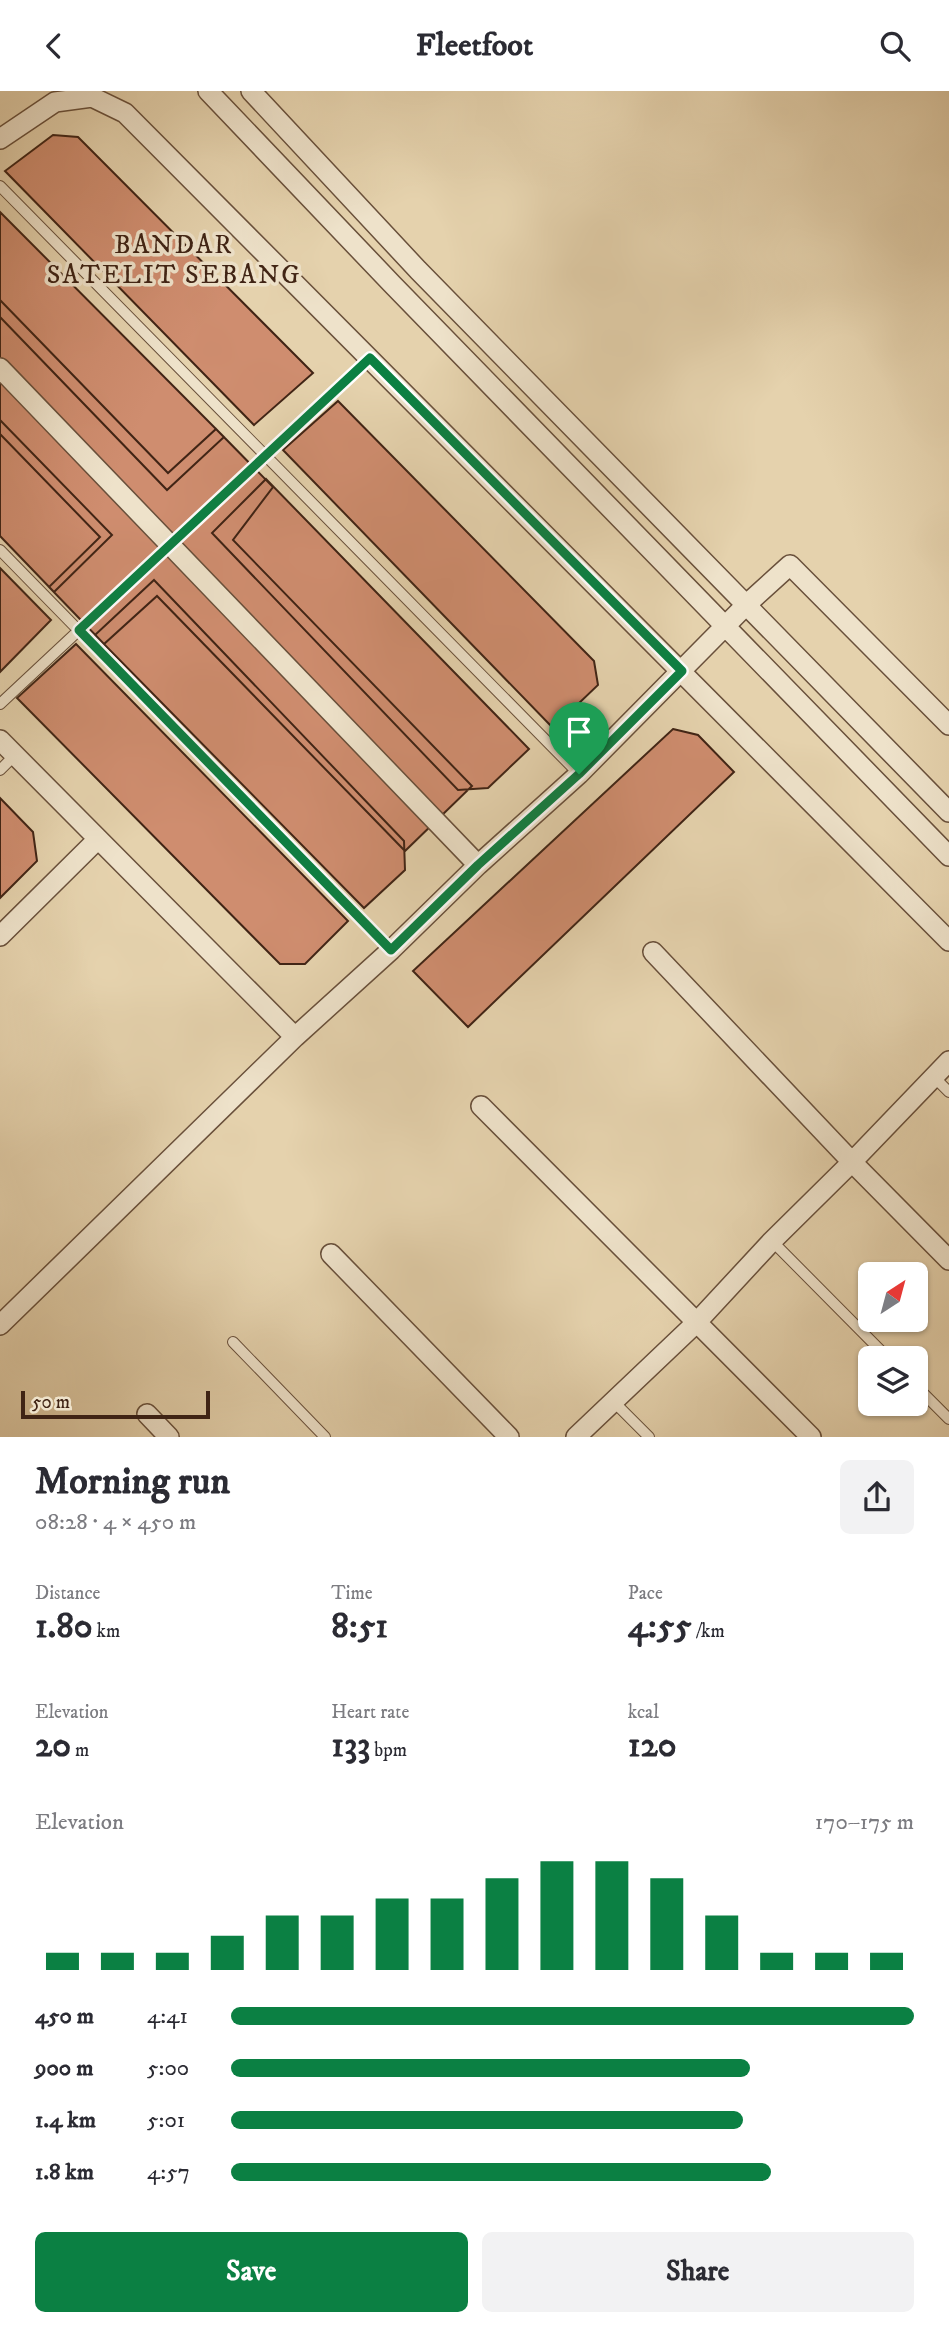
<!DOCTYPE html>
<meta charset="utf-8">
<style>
body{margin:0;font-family:"IM FELL DW Pica",serif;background:#f2f2f3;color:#2b2b33;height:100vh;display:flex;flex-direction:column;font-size:26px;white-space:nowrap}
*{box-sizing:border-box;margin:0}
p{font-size:23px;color:#7c7c81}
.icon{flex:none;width:38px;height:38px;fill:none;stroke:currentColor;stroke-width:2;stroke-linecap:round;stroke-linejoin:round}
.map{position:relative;height:1346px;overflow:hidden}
.side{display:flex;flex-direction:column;background:#fff;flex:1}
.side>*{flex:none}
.needle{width:46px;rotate:36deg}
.fabs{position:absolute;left:858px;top:1171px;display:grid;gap:14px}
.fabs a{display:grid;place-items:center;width:70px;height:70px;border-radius:10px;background:#fff;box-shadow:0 2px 5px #0004;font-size:35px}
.scale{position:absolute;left:21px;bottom:18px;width:189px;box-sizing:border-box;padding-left:7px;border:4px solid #402415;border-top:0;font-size:19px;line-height:24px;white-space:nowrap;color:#402415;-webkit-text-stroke:5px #eee2ca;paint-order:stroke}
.pin{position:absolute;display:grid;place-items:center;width:60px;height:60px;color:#fff;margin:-72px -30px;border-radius:50% 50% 50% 0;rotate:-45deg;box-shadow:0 0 7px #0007}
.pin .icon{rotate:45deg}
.round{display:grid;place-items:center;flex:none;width:74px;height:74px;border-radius:10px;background:#f2f2f3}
.head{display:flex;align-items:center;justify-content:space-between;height:119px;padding:0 35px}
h1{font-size:38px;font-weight:800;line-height:52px}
.stats{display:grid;grid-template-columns:repeat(3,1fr);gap:10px;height:119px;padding:7px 35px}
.stats div{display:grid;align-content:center}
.stats b{font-size:35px;font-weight:800}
.stats small{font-size:19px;font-weight:400}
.stats p{font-size:19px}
.chart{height:196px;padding:14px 35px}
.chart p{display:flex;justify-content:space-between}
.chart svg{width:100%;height:126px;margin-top:7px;stroke:#0b8043;stroke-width:6}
.primary-button{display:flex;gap:14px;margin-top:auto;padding:14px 35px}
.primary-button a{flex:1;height:80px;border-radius:10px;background:#0b8043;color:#fff;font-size:28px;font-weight:800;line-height:80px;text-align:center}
.primary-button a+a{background:#f2f2f3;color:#2b2b33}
ul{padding:0 35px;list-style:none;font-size:23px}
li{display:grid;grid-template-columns:112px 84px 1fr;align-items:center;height:52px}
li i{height:18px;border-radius:9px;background:#0b8043}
header{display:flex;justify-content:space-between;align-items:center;height:91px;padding:0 35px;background:#fff;font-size:32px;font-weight:800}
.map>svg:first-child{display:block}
</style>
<header><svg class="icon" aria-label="back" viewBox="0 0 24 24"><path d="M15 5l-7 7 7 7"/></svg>Fleetfoot<svg class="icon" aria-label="search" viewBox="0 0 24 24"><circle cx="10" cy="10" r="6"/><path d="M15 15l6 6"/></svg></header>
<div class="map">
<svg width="949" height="1346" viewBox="0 0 949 1346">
<rect width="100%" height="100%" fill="#e5d2ad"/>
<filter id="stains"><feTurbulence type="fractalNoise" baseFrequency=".00286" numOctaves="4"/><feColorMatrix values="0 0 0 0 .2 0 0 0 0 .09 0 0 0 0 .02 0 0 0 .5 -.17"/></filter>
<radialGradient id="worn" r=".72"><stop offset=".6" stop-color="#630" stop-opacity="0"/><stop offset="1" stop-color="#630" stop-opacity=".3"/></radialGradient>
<path fill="#cf8d6f" stroke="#402415" stroke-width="2" d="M53,44L78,46L313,282L254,334L5,80Z
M0,121L224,346L167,399L0,226Z
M0,209L168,382L216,338L273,396L233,449L472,695L405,760L157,505L104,553L49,496L100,446L0,343Z
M338,310L594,570L598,594L553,637L283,359Z
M0,329L112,444L54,501L0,445Z
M266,388L529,658L488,697L458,699L212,442Z
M0,477L51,529L0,581Z
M154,489L404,750L405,779L364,817L95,544Z
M76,553L348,830L305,873H280L17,607Z
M673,638L698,644L734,681L468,936L413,880Z
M0,707L33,741L37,770L0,807Z"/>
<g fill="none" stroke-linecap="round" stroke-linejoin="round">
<defs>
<path id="service" d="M0,95L579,683
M0,459L391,859
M0,613L370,267
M0,679L15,664
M934,986L949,1001
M772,1150L888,1267
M233,1251L325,1346
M915,1294L949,1328
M614,1311L649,1346"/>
<path id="minor" d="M208,0L392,193L949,765
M251,0L418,179L949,721
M0,48L55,11L92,6L125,22L949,850
M0,277L478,774
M0,649L295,946
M0,845L98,748
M653,861L852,1071L949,1169
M481,1015L811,1346
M331,1163L509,1346
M0,1234L295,946L391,859L478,774L579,683L747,513L790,474L949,634
M147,1323L169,1346
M576,1346L696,1232L772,1150L852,1071L949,970"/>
</defs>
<use href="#service" stroke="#69503b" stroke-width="12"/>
<use href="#minor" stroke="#69503b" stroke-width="22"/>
<use href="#service" stroke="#eee2ca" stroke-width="10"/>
<use href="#minor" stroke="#eee2ca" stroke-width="19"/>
</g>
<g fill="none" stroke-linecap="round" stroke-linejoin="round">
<defs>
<path id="route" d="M370,267L682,580L579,683L478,774L391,859L79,539Z"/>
</defs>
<use href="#route" stroke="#fff" stroke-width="14"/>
<use href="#route" stroke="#0b8043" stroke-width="9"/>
</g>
<g text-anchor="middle" stroke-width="7" stroke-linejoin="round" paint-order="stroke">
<g font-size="26" letter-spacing="2" fill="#402415" stroke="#eee2ca">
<text x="174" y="162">BANDAR<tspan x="174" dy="30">SATELIT SEBANG</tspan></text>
</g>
</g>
<rect width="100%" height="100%" filter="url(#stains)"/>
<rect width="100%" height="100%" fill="url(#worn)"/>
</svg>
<div class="fabs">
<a><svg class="needle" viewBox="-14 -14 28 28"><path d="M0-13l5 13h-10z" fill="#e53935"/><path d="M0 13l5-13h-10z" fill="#7c7c81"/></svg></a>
<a><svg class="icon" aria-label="layers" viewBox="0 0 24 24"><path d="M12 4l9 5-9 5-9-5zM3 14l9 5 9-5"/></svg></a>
</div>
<div class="scale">50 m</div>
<div class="pin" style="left:579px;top:683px;background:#1e9e55"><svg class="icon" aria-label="arrive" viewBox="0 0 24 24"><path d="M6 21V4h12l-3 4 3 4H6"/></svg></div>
</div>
<section class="side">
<div class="head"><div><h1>Morning run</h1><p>08:28 · 4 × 450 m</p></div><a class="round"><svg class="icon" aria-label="share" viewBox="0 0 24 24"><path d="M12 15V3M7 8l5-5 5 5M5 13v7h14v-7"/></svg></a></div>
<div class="stats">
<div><p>Distance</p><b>1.80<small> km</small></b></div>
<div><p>Time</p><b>8:51</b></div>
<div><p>Pace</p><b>4:55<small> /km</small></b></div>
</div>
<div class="stats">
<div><p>Elevation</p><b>20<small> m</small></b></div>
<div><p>Heart rate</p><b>133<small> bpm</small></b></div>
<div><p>kcal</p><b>120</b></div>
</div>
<div class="chart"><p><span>Elevation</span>170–175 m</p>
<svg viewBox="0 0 160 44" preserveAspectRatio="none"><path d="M5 44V38M15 44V38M25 44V38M35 44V32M45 44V25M55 44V25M65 44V19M75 44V19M85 44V12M95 44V6M105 44V6M115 44V12M125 44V25M135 44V38M145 44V38M155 44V38"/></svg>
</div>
<ul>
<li><b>450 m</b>4:41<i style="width:100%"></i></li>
<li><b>900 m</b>5:00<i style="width:76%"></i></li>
<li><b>1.4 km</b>5:01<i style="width:75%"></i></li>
<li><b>1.8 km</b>4:57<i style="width:79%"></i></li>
</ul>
<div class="primary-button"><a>Save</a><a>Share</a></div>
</section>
